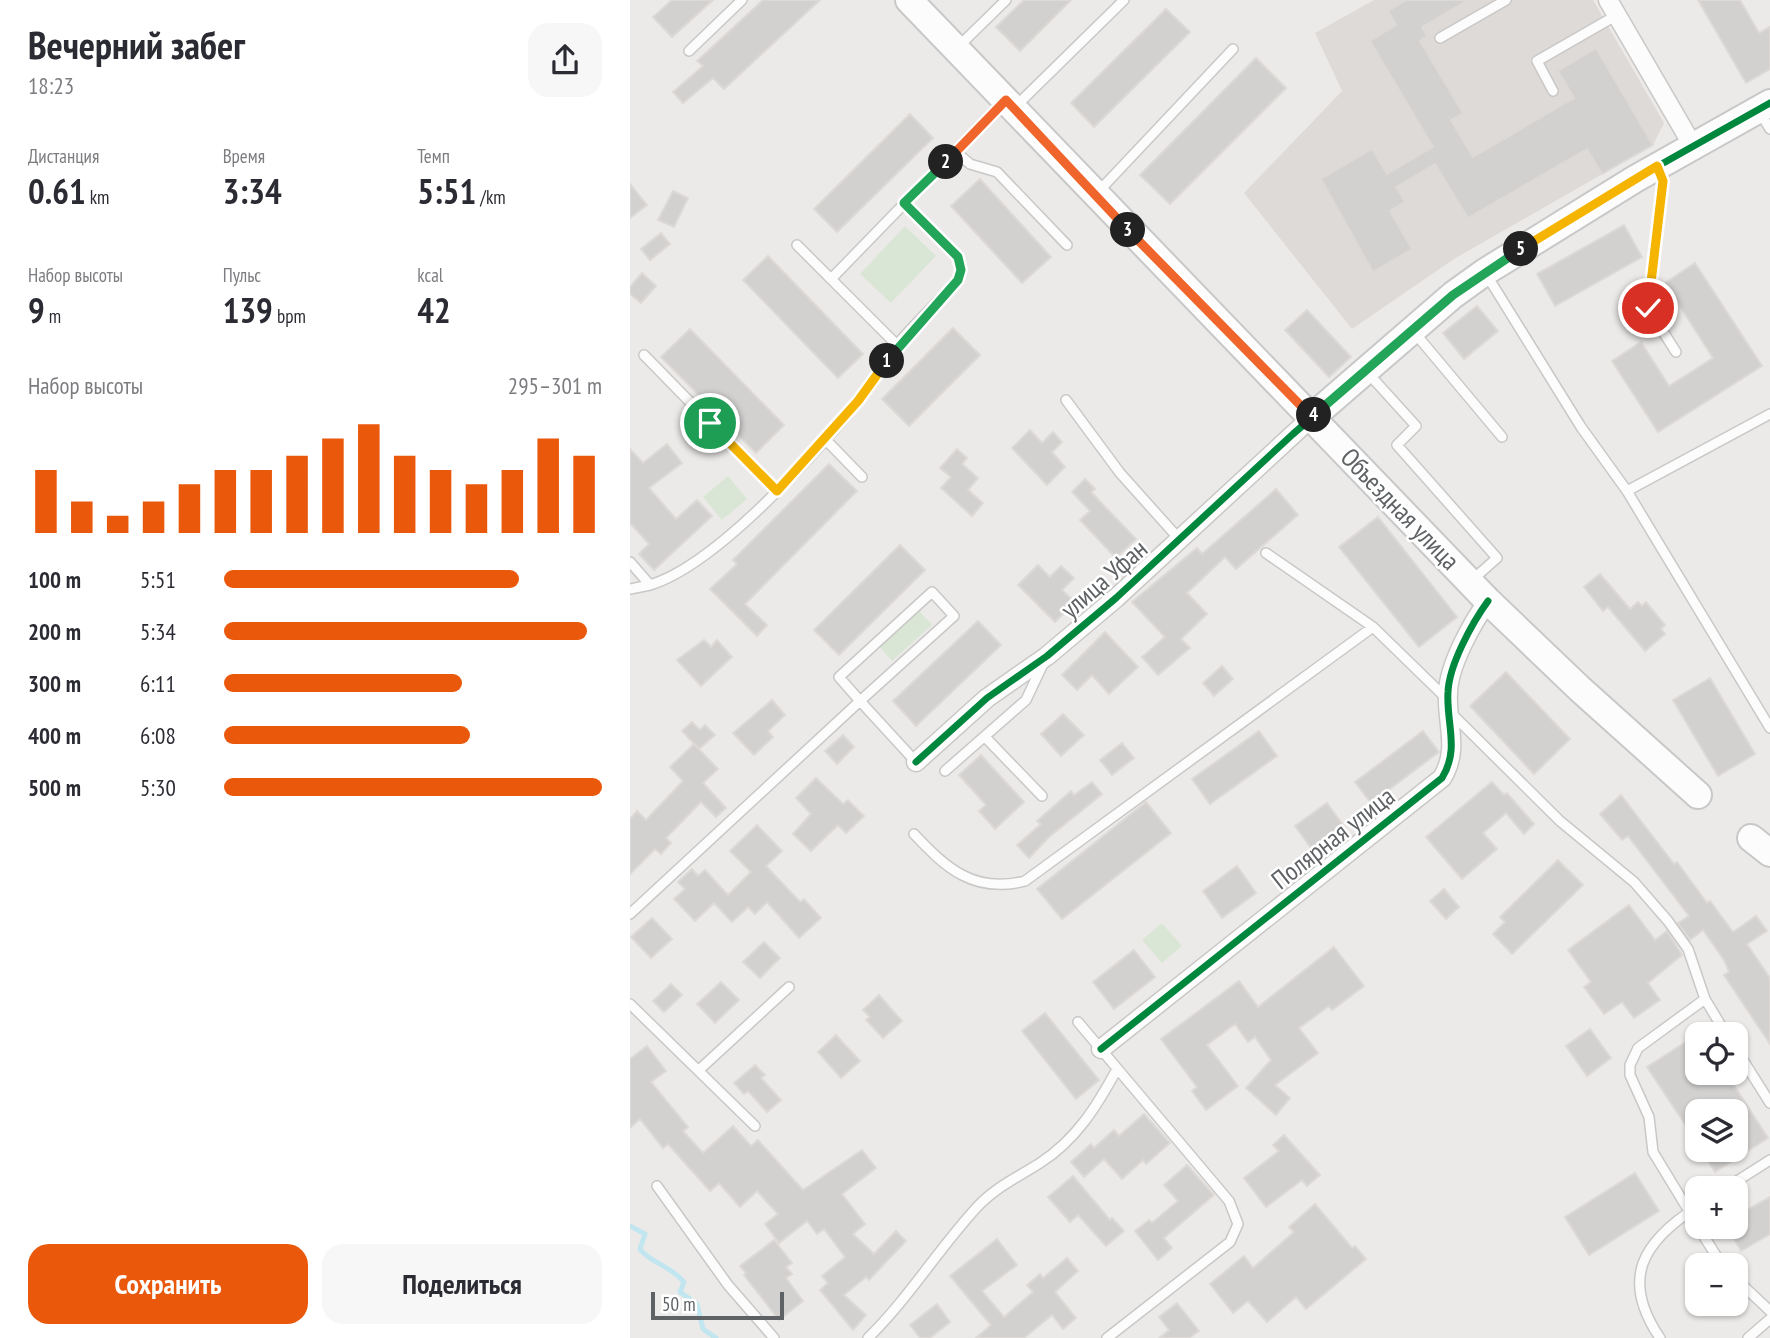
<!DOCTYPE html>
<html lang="ru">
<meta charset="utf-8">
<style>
body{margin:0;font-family:"PT Sans Narrow",sans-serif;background:#f7f7f7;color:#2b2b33;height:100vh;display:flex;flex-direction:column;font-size:26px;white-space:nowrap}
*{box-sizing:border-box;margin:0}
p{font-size:23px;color:#7c7c81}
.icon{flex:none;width:38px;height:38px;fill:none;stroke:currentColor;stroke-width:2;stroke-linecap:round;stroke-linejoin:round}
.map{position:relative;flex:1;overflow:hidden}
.details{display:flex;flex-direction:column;background:#fff;width:630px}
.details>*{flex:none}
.controls{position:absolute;left:1055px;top:1022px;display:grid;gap:14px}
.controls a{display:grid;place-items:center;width:63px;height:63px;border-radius:14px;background:#fff;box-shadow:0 2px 5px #0004;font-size:35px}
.scale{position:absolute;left:21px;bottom:18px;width:133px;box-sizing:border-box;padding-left:7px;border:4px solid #5e6264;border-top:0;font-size:19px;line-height:24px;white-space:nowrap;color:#5e6264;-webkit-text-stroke:5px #fff;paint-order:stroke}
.pin{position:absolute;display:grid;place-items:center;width:60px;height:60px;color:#fff;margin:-30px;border:4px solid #fff;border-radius:50%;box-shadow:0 2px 7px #0007}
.km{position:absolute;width:35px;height:35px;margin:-18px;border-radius:50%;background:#222;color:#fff;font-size:19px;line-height:35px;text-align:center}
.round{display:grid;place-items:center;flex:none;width:74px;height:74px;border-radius:21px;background:#f7f7f7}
.summary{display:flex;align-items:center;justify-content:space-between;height:119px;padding:0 28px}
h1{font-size:38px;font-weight:700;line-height:52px}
.figures{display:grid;grid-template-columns:repeat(3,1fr);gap:10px;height:119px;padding:7px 28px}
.figures div{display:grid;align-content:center}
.figures b{font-size:35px;font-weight:700}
.figures small{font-size:19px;font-weight:400}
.figures p{font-size:19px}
.chart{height:196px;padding:14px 28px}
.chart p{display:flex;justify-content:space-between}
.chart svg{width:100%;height:126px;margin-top:7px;stroke:#ea580c;stroke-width:6}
.button{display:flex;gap:14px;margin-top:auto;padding:14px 28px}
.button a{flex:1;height:80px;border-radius:21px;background:#ea580c;color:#fff;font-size:28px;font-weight:700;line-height:80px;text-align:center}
.button a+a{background:#f7f7f7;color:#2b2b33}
ul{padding:0 28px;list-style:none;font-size:23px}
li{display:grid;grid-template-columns:112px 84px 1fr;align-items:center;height:52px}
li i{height:18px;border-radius:9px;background:#ea580c}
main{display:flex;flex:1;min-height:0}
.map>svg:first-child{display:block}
</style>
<main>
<section class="details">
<div class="summary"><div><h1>Вечерний забег</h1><p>18:23</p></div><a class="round"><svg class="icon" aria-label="share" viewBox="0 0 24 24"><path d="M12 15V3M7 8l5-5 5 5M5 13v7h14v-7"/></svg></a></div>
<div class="figures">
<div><p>Дистанция</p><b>0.61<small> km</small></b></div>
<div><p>Время</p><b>3:34</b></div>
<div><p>Темп</p><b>5:51<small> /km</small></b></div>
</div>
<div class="figures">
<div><p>Набор высоты</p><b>9<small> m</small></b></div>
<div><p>Пульс</p><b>139<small> bpm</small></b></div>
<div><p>kcal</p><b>42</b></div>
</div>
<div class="chart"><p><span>Набор высоты</span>295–301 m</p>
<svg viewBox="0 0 160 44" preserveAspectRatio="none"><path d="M5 44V22M15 44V33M25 44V38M35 44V33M45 44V27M55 44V22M65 44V22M75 44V17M85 44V11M95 44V6M105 44V17M115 44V22M125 44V27M135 44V22M145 44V11M155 44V17"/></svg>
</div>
<ul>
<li><b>100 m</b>5:51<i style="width:78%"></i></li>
<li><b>200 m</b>5:34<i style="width:96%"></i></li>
<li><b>300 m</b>6:11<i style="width:63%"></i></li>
<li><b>400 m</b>6:08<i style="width:65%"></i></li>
<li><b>500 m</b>5:30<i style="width:100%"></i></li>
</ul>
<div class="button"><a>Сохранить</a><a>Поделиться</a></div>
</section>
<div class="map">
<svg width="1140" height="1338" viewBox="0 0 1140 1338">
<rect width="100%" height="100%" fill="#eceae8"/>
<path fill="#dedad8" d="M744,0H963L1034,123L1023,145L824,259L722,329L614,193L712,91L685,33Z"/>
<path fill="#dae6d5" d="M275,226L306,256L261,303L230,274Z
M98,476L117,499L92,520L73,497Z
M288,610L302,625L262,661L249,646Z
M532,923L552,946L532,963L512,940Z"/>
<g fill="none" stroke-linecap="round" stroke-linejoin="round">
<path stroke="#c2e6f0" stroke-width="5" d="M0,1226L15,1234L10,1249C20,1263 40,1265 54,1282L50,1292L67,1304L73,1329L86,1338"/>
</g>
<path fill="#d3d1d0" stroke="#dcd9d7" stroke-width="2" d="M42,0H83L42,37L23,17Z
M133,0H190L94,89L83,78L53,103L43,92L73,66L67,61Z
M394,0H441L390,51L366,27Z
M776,0H838L792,27L797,36L790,41L833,113L821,120L843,157L944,98L928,71L966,48L1023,145L972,174L957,149L838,218L805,164L766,187L775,202L760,211L782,249L743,272L691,179L742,149L757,174L803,147L740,41L766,25L758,11Z
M1068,0H1110L1129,33L1140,27V69L1116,83Z
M536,9L560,32L464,127L441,103Z
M626,58L656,88L540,204L510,175Z
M280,114L303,138L207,232L184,209Z
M350,179L421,257L392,283L321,206Z
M0,184L17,205L0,218Z
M43,191L58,198L44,227L28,220Z
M994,225L1012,257L925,306L907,274Z
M31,233L40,244L20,260L11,249Z
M138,256L233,354L208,378L113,280Z
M1065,263L1132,366L1028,432L982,361L1011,342L1039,386L1083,358L1035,283Z
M12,273L26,286L11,303L0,294V287Z
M847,306L868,331L834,359L813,333Z
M677,310L721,357L699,377L655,330Z
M323,328L350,355L279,426L252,399Z
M60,329L154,425L126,453L31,357Z
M400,430L412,443L423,432L432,442L422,452L435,467L417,485L382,448Z
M37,444L52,463L19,488L46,519L67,500L82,516L24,570L9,554L19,544L0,523V449L13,463Z
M327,449L337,458L332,464L348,478L338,490L353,503L342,516L311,488L321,477L310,468Z
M199,464L227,491L115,604L137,625L127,636L80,589L107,564L103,560Z
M455,479L465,489L461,492L506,539L486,558L450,520L460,511L442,492Z
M646,489L668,515L606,569L595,557L557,593L577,614L551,639L560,648L528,675L512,657L535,637L502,602L567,548L572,554Z
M748,517L827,617L789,647L709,547Z
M270,545L295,570L209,655L184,630Z
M408,565L420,577L431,566L444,578L432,590L445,602L425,622L388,585Z
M970,574L1000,609L1008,602L1012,606L1016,602L1035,625L1031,629L1035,634L1015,651L978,607L973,611L954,587Z
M348,621L371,645L286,726L263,701Z
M475,632L508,667L479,694L462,675L447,690L432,675Z
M74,640L81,647L87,640L102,657L71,686L47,660Z
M592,666L603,679L584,696L573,683Z
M876,672L940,739L904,774L840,706Z
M1080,678L1125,754L1088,776L1043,700Z
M142,700L155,715L138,731L143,737L124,755L103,733Z
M433,714L454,735L431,756L411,734Z
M62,722L70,730L75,725L85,735L69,749L52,731Z
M629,731L647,756L580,804L562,779Z
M793,731L809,752L741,803L725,782Z
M213,735L224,747L207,764L195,751Z
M492,743L504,758L482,775L470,760Z
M64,744L88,769L73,783L96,808L86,817L71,802L36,838L41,843L31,854L25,849L0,874V819L7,811L16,820L53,781L40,767Z
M351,755L394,802L365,829L349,811L356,805L329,775Z
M186,778L213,804L218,800L234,816L216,833L208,825L181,851L163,834L181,814L166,798Z
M462,782L472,794L419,837L399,858L387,845L411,824L407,821L441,791L444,795Z
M862,782L874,795L877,793L904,824L894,834L876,813L853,833L867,849L832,879L796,837Z
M991,795L1044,864L1047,862L1077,903L1080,901L1103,932L1126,916L1137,931L1117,944L1140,978V1044L1094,975L1099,972L1094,960L1073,930L1060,940L1048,923L1059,916L998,836L992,840L970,814Z
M516,802L541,833L432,919L407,889Z
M697,803L716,829L684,852L665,826Z
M127,825L152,851L136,866L170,902L174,899L191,918L169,938L137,902L125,914L118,907L102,922L84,903L65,921L44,899L55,889L48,882L62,869L68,876L75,870L98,895L121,872L100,851Z
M928,860L953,885L882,954L863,934L875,922L870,917Z
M607,866L626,893L592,918L573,891Z
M814,889L829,907L816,919L800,901Z
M999,905L1025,940L1037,931L1052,955L1018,983L1030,1000L1004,1018L992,1002L974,1014L954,987L961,982L938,950Z
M22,918L42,939L21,958L1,937Z
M134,942L150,958L130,978L113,962Z
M704,947L734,986L702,1010L699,1006L669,1028L688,1053L645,1085L660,1098L646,1115L616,1088L641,1060L625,1037L618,1042L605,1024L577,1045L608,1086L576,1110L562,1091L567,1087L531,1039L609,981L628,1007Z
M504,950L525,977L484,1009L463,982Z
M91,982L109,1000L85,1023L67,1004Z
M41,984L52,995L34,1012L23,1001Z
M249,995L272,1021L253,1038L236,1020L240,1017L233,1010Z
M415,1013L469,1080L446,1099L392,1031Z
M960,1029L981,1058L957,1076L936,1046Z
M1068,1034V1073H1096L1138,1138L1085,1172L1071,1150H1106V1111H1068V1144L1017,1067Z
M206,1035L230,1061L211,1078L188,1052Z
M17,1046L36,1071L21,1082L58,1127L53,1131L73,1153L103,1126L121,1146L128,1140L173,1190L232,1150L246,1168L212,1194L235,1224L223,1234L244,1254L266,1231L276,1241L239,1280L236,1277L214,1295L236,1315L223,1330L190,1290L198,1283L192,1276L215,1257L194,1229L187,1234L177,1221L149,1243L135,1224L148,1214L127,1191L110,1207L89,1183L80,1191L38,1144L33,1148L10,1119L0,1128V1059Z
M125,1065L135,1075L131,1078L151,1100L137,1112L118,1091L114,1094L104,1083Z
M514,1114L540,1143L516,1164L513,1160L492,1179L474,1159L454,1177L441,1162L461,1144L464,1148L484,1130L489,1136Z
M654,1135L690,1175L677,1186L672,1180L636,1207L614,1178L649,1151L643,1145Z
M557,1165L584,1195L534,1238L542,1248L528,1260L505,1231L519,1220L522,1223L548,1201L534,1185Z
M1005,1173L1029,1211L959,1255L935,1217Z
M443,1176L480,1220L482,1218L494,1231L476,1246L448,1215L440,1222L418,1197Z
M1140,1197V1234L1111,1251L1097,1227H1106V1216Z
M685,1204L722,1248L725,1246L736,1259L676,1309L666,1297L637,1322L618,1301L603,1313L580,1284L614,1256L623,1268L664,1232L659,1227Z
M367,1239L387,1265L352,1291L374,1317L403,1292L397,1285L410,1274L413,1278L437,1258L448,1271L425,1292L446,1318L433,1329L422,1315L394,1338H346L361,1325L320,1276Z
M144,1240L162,1263L156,1267L162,1274L156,1278L173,1301L149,1320L114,1275L116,1273L110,1266Z
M547,1303L569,1331L559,1338H529L539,1330L529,1317Z
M307,1304L320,1322L300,1338H290L280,1325Z"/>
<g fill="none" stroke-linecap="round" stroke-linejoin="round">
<defs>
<path id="lane" d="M810,38L876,0
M328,47L376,0
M59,51L112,0
M923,91L907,61L987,15
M385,107L494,0
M1129,111L1140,129
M326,152L340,164L367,172L437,245
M1027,168L1033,181L1018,308L1046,352
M469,191L603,49
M167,245L201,279L374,101
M856,274L951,427L997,491L1140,414
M201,279L267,345
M784,332L872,437
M14,355L147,491
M737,372L786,426L767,445L867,558L841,581
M436,400L490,473L550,540
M195,439L232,477
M997,491L1140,728
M636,553L743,627
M0,562L20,585C86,565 182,457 227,403C241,385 252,365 266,346C285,323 308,302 328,280L331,270L328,257L274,203
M0,589L20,585
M822,714L930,821L1004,882L1038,921L1058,949L1075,999L1096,1034
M355,737L412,796
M315,771L396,700L413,664
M284,834C316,868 344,894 395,881L743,627L816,698
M0,914L230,701L209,677L302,592L324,616L230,701L286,762
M0,1004L125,1126
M448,1022L599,1201L608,1224L600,1242L477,1338
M1106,1049L1140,1103
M69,1070L159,987
M27,1186L98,1285L144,1338
M1096,1188L1140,1160
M1068,1226L1023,1152L1019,1117L1000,1075V1065L1008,1048L1075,999
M1068,1227L1092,1265
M1106,1279L1140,1311
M238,1338C279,1298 309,1248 348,1206C366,1187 388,1177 410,1163C446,1140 467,1106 487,1069
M1030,1338C990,1279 1012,1242 1068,1206
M1118,1338L1140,1319"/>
<path id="street" d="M978,0L1063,146
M286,762L357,698L417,656L486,598L682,417
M471,1049L812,778C830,749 816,723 818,692C819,665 842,623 858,601"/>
<path id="secondary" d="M279,0L858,601L950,689L1068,795
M682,417L823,295L855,272L1005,179L1140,103
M1121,838L1140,853"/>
</defs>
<use href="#lane" stroke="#c9c8c7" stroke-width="12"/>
<use href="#street" stroke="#c9c8c7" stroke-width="21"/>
<use href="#secondary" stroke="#c8c8c8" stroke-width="30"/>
<use href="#lane" stroke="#fcfcfc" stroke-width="9"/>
<use href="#street" stroke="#fcfcfc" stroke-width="18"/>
<use href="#secondary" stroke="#fcfcfc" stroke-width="26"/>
<defs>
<path id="cycleway" d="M286,762L357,698L417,656L486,598L663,434L823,295L1005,179L1140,103
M471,1049L812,778C830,749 816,723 818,692C819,665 842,623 858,601"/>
</defs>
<use href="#cycleway" stroke="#fff" stroke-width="11"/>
<use href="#cycleway" stroke="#00873e" stroke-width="7"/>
</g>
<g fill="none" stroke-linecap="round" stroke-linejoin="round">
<defs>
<path id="split-1" d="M80,423L147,491L228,401L257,361"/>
<path id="split-2" d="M257,361L328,280L331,270L328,257L274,203L316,162"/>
<path id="split-3" d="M316,162L376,100L498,230"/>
<path id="split-4" d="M498,230L682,417L684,415"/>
<path id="split-5" d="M684,415L823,295L891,249"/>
<path id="split-6" d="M891,249L1027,166L1033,181L1018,308"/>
</defs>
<use href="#split-1" stroke="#fff" stroke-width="14"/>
<use href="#split-2" stroke="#fff" stroke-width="14"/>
<use href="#split-3" stroke="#fff" stroke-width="14"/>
<use href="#split-4" stroke="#fff" stroke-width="14"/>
<use href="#split-5" stroke="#fff" stroke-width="14"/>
<use href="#split-6" stroke="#fff" stroke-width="14"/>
<use href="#split-1" stroke="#f5b400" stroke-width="9"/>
<use href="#split-2" stroke="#22a559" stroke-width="9"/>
<use href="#split-3" stroke="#f0652b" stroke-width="9"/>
<use href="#split-4" stroke="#f0652b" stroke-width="9"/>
<use href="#split-5" stroke="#22a559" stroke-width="9"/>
<use href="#split-6" stroke="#f5b400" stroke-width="9"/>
</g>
<g text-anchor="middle" stroke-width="5" stroke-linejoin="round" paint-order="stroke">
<g font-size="26" fill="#5e6264" stroke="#fff">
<text transform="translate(770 509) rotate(46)" y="9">Объездная улица</text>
<text transform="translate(474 579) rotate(-41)" y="9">улица Уфан</text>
<text transform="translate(703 838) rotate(-38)" y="9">Полярная улица</text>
</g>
</g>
</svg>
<div class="controls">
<a><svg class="icon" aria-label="locate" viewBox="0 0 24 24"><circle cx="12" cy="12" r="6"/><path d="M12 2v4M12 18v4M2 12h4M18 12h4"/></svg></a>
<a><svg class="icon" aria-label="layers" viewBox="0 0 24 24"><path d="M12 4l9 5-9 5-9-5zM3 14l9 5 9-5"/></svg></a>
<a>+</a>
<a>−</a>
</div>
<div class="scale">50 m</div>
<div class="pin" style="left:80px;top:423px;background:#1e9e55"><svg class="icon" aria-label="arrive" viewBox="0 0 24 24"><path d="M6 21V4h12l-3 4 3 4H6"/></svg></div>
<div class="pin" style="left:1018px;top:308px;background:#d93025"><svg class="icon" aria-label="check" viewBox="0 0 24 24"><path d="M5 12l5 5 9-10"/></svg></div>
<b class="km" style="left:257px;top:361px">1</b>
<b class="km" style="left:316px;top:162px">2</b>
<b class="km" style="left:498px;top:230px">3</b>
<b class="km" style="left:684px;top:415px">4</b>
<b class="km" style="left:891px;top:249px">5</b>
</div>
</main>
